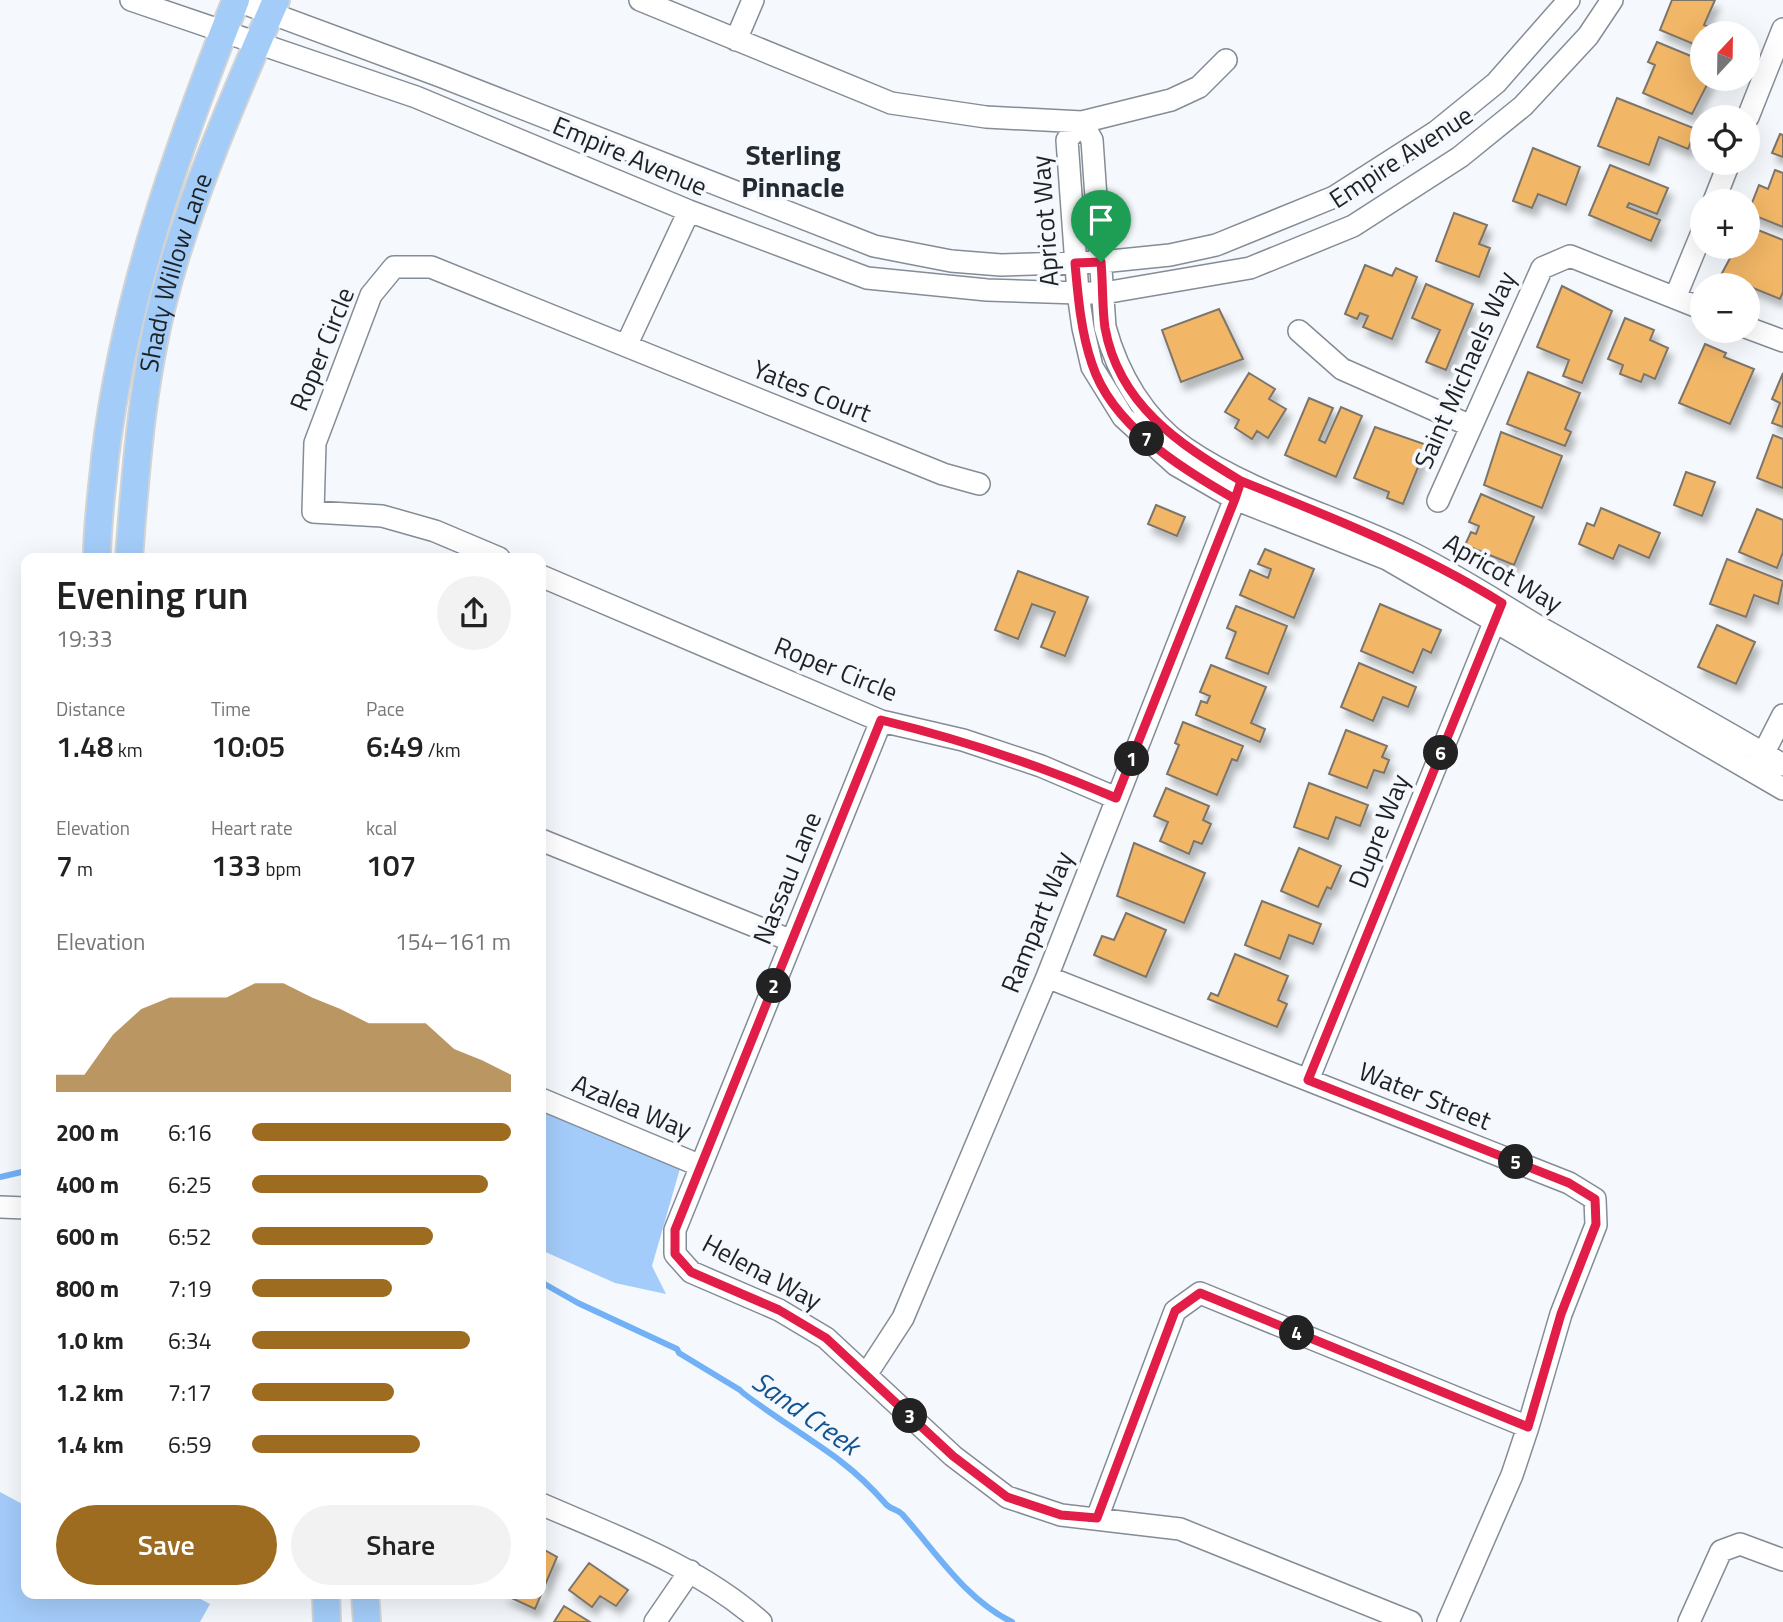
<!DOCTYPE html>
<meta charset="utf-8">
<style>
body{margin:0;font-family:"Titillium Web",sans-serif;background:#f2f2f2;color:#222;height:100vh;display:flex;flex-direction:column;font-size:26px;white-space:nowrap}
*{box-sizing:border-box;margin:0}
p{font-size:23px;color:#767676}
.icon{flex:none;width:38px;height:38px;fill:none;stroke:currentColor;stroke-width:2;stroke-linecap:round;stroke-linejoin:round}
.map{position:relative;flex:1;overflow:hidden}
.details{position:absolute;left:21px;top:553px;width:525px;height:1046px;display:flex;flex-direction:column;background:#fff;border-radius:14px;box-shadow:0 7px 28px #0002}
.details>*{flex:none}
.needle{width:46px;rotate:22deg}
.fabs{position:absolute;left:1690px;top:21px;display:grid;gap:14px}
.fabs a{display:grid;place-items:center;width:70px;height:70px;border-radius:50%;background:#fff;box-shadow:0 7px 28px #0002;font-size:35px}
.pin{position:absolute;display:grid;place-items:center;width:60px;height:60px;color:#fff;margin:-72px -30px;border-radius:50% 50% 50% 0;rotate:-45deg;box-shadow:0 0 7px #0007}
.pin .icon{rotate:45deg}
.km{position:absolute;width:35px;height:35px;margin:-18px;border-radius:50%;background:#222;color:#fff;font-size:19px;line-height:35px;text-align:center}
.round{display:grid;place-items:center;flex:none;width:74px;height:74px;border-radius:37px;background:#f2f2f2}
.head{display:flex;align-items:center;justify-content:space-between;height:119px;padding:0 35px}
h1{font-size:38px;font-weight:600;line-height:52px}
.metrics{display:grid;grid-template-columns:repeat(3,1fr);gap:10px;height:119px;padding:7px 35px}
.metrics div{display:grid;align-content:center}
.metrics b{font-size:30px;font-weight:600}
.metrics small{font-size:19px;font-weight:400}
.metrics p{font-size:19px}
.chart{height:196px;padding:14px 35px}
.chart p{display:flex;justify-content:space-between}
.chart svg{width:100%;height:126px;margin-top:7px;fill:#9d6c20;opacity:.7}
.button{display:flex;gap:14px;margin-top:auto;padding:14px 35px}
.button a{flex:1;height:80px;border-radius:42px;background:#9d6c20;color:#fff;font-size:28px;font-weight:600;line-height:80px;text-align:center}
.button a+a{background:#f2f2f2;color:#222}
ul{padding:0 35px;list-style:none;font-size:23px}
li{display:grid;grid-template-columns:112px 84px 1fr;align-items:center;height:52px}
li i{height:18px;border-radius:9px;background:#9d6c20}
.map>svg:first-child{display:block}
</style>
<div class="map">
<svg width="1783" height="1622" viewBox="0 0 1783 1622">
<defs>
<filter id="shadow"><feDropShadow dx="4.5" dy="8" stdDeviation="3.5" flood-color="#0004"/></filter>
</defs>
<rect width="100%" height="100%" fill="#f5f9fd"/>
<path fill="#a4ccfa" d="M541,1104L681,1165L652,1266L666,1294L615,1283L541,1250Z
M0,1492L26,1506V1594H191L210,1604L200,1622H0Z"/>
<g fill="none" stroke-linecap="round" stroke-linejoin="round">
<path stroke="#72b1f5" stroke-width="6" d="M0,1177L26,1171
M541,1282L578,1303L677,1349L679,1353L740,1390C743,1396 826,1449 839,1460C856,1473 872,1488 885,1503C889,1509 897,1509 902,1514C936,1552 965,1599 1012,1622"/>
</g>
<path fill="#f1b666" stroke="#7d756b" stroke-width="2" filter="url(#shadow)" d="M1672,0H1715L1704,25L1723,33H1703V48L1660,30Z
M1657,42L1703,61V79H1710L1692,114L1643,93L1655,65L1648,62Z
M1617,98L1696,129L1688,149L1659,137L1649,165L1598,146Z
M1780,134L1783,135V157L1772,153Z
M1533,148L1580,167L1566,205L1538,194L1532,208L1513,201Z
M1610,165L1668,188L1657,214L1629,203L1627,207L1660,220L1651,241L1589,215Z
M1775,170L1783,173V227L1748,213L1759,185L1768,189Z
M1454,213L1487,225L1479,244L1490,248L1479,277L1436,261Z
M1748,226L1783,240V292L1780,299L1721,275L1736,247H1748Z
M1365,265L1392,276L1396,268L1417,277L1392,339L1363,327L1368,316L1360,313L1357,319L1345,314Z
M1426,284L1473,304L1446,370L1426,362L1440,330L1412,318Z
M1562,286L1612,311L1582,383L1563,376L1569,360L1537,347Z
M1219,309L1243,359L1181,382L1162,330Z
M1625,318L1654,330L1650,340L1668,348L1655,379L1644,374L1641,382L1620,374L1623,365L1608,359Z
M1705,344L1726,353L1724,357L1754,369L1730,424L1679,403Z
M1528,372L1580,393L1565,429L1571,432L1565,446L1507,424Z
M1249,373L1275,389L1269,399L1286,409L1268,438L1257,431L1252,439L1235,428L1239,420L1225,412Z
M1783,373V427L1772,423L1780,403L1772,399Z
M1309,398L1333,408L1319,440L1325,443L1341,407L1362,416L1336,477L1285,455Z
M1375,427L1427,445L1403,504L1387,498L1389,492L1354,478Z
M1501,432L1562,456L1542,508L1484,485Z
M1773,435L1783,439V488L1757,478Z
M1686,472L1715,482L1702,516L1674,505Z
M1481,494L1534,517L1514,565L1465,545L1471,532L1476,534L1479,526L1469,522Z
M1156,505L1185,517L1177,536L1148,524Z
M1601,508L1660,533L1649,558L1619,545L1613,559L1579,544L1587,523L1594,526Z
M1757,509L1783,520V552L1777,568L1739,552Z
M1265,549L1314,569L1294,618L1240,595L1250,570L1268,578L1271,569L1258,564Z
M1727,559L1783,581L1778,604L1754,595L1746,617L1710,604Z
M1018,571L1088,597L1065,656L1041,647L1055,612L1032,604L1018,639L995,630Z
M1380,604L1441,630L1431,653L1423,649L1413,673L1361,651Z
M1236,606L1287,626L1268,674L1226,658L1236,632L1227,628Z
M1717,625L1755,642L1736,684L1698,667Z
M1359,663L1416,687L1408,707L1383,697L1373,721L1341,707Z
M1211,665L1266,687L1251,723L1265,729L1260,742L1196,715L1201,701L1207,703L1210,696L1200,692Z
M1183,722L1243,746L1237,761L1232,759L1217,795L1167,774L1179,745L1175,743Z
M1346,730L1387,746L1382,757L1389,760L1384,773L1374,770L1367,788L1329,774Z
M1309,783L1368,805L1360,826L1336,817L1328,839L1294,827Z
M1166,788L1209,806L1203,820L1211,824L1202,844L1194,841L1189,854L1160,841L1168,822L1154,816Z
M1134,843L1205,873L1184,923L1117,896Z
M1299,848L1341,866L1331,889L1327,887L1318,907L1281,891Z
M1262,901L1321,924L1313,944L1289,935L1280,959L1245,945Z
M1126,913L1166,930L1146,977L1094,955L1102,936L1114,940Z
M1235,954L1288,976L1278,1000L1287,1004L1277,1027L1208,999L1211,993L1218,996Z
M541,1548L557,1557L535,1609L503,1594H541Z
M589,1563L628,1590L616,1606L600,1596L592,1607L569,1590Z
M564,1606L590,1622H554Z"/>
<g fill="none" stroke-linecap="round" stroke-linejoin="round">
<defs>
<path id="minor" d="M131,0L416,97L689,211L867,278L987,290L1078,293H1104L1250,268L1353,226L1460,157L1523,106L1588,36L1612,0
M235,0L440,76L874,246L951,261L1001,265L1101,262L1170,255L1216,245L1334,197L1437,131L1496,83L1569,0
M640,0L891,103L986,117L1082,122L1171,100L1199,87L1226,60
M736,40L753,0
M1748,117L1783,29
M1714,201L1729,163
M1675,298L1703,230
M1748,328L1783,341
M1299,331L1342,369L1471,426
M626,346L689,211
M1438,501L1542,268L1570,256L1703,309
M499,558L435,531L382,516L313,512L315,443L371,295L394,267H431L943,474L979,484
M541,576L881,721L963,740L1041,766L1116,798
M881,721L675,1230V1254L691,1272L779,1310L826,1338L953,1456L1007,1497L1061,1515L1180,1529L1411,1622
M1783,765C1706,719 1626,676 1548,632C1500,604 1456,574 1406,550C1333,515 1252,494 1185,448C1144,419 1118,375 1105,327L1092,140L1082,122L1067,140L1078,293L1083,328L1092,367L1123,417L1176,465L1235,499L1387,559L1783,789
M1757,766L1783,715
M541,840L792,941
M1047,977L1569,1183L1595,1199L1596,1225L1561,1314L1528,1427
M1308,1080L1500,608
M541,1099L701,1166
M0,1207L26,1208
M866,1375L903,1318L1047,977L1239,488
M541,1504C617,1537 698,1566 761,1622
M1097,1518L1175,1311L1200,1293L1528,1427L1512,1475L1448,1622
M655,1622L690,1571
M1689,1622L1721,1551L1740,1544L1783,1560"/>
<g id="major">
<path d="M97,558C97,524 102,491 105,458C124,298 177,149 236,0"/>
<path id="s1" d="M129,558C136,464 143,370 169,279C196,183 237,91 276,0"/>
<path d="M326,1594L327,1622"/>
<path d="M365,1594L367,1622"/>
</g>
</defs>
<use href="#minor" stroke="#848c96" stroke-width="24"/>
<use href="#major" stroke="#d2d3d3" stroke-width="30"/>
<use href="#minor" stroke="#fff" stroke-width="21"/>
<use href="#major" stroke="#a3ccf8" stroke-width="26"/>
</g>
<g fill="none" stroke-linecap="round" stroke-linejoin="round">
<defs>
<path id="route" d="M1101,262C1103,284 1102,307 1105,328C1119,405 1179,444 1241,481L1235,499L1116,798C1039,765 963,740 881,720L675,1230V1254L691,1272L779,1310L826,1338L953,1456L1007,1497L1061,1515L1097,1518L1175,1311L1200,1293L1528,1427L1561,1314L1596,1224L1595,1199L1569,1183L1308,1080L1502,603C1420,552 1331,517 1241,481L1235,499C1182,469 1112,426 1092,364C1081,332 1078,297 1075,263L1101,262"/>
</defs>
<use href="#route" stroke="#fff" stroke-width="14"/>
<use href="#route" stroke="#e11d48" stroke-width="9"/>
</g>
<g text-anchor="middle" stroke-width="7" stroke-linejoin="round" paint-order="stroke">
<g font-size="26" fill="#1e2225" stroke="#f5f9fd">
<text transform="translate(630 156) rotate(23)" y="9">Empire Avenue</text>
<text transform="translate(1401 157) rotate(-33)" y="9">Empire Avenue</text>
<text transform="translate(1045 221) rotate(-94)" y="9">Apricot Way</text>
<text dy="9" stroke="none"><textPath href="#s1" startOffset="290">Shady Willow Lane</textPath></text>
<text transform="translate(322 349) rotate(-68)" y="9">Roper Circle</text>
<text transform="translate(1465 370) rotate(-66)" y="9">Saint Michaels Way</text>
<text transform="translate(812 391) rotate(22)" y="9">Yates Court</text>
<text transform="translate(1503 573) rotate(30)" y="9">Apricot Way</text>
<text transform="translate(836 669) rotate(22)" y="9">Roper Circle</text>
<text transform="translate(1379 831) rotate(-68)" y="9">Dupre Way</text>
<text transform="translate(787 878) rotate(-68)" y="9">Nassau Lane</text>
<text transform="translate(1037 922) rotate(-68)" y="9">Rampart Way</text>
<text transform="translate(1425 1096) rotate(22)" y="9">Water Street</text>
<text transform="translate(632 1107) rotate(23)" y="9">Azalea Way</text>
<text transform="translate(762 1272) rotate(28)" y="9">Helena Way</text>
</g>
<g font-size="28" font-weight="bold" fill="#242a32" stroke="#f5f9fd">
<text x="793" y="165">Sterling<tspan x="793" dy="32">Pinnacle</tspan></text>
</g>
<g font-size="28" font-style="italic" fill="#125492" stroke="#f5f9fd">
<text transform="translate(806 1413) rotate(35)" y="10">Sand Creek</text>
</g>
</g>
</svg>
<div class="fabs">
<a><svg class="needle" viewBox="-14 -14 28 28"><path d="M0-13l5 13h-10z" fill="#e53935"/><path d="M0 13l5-13h-10z" fill="#767676"/></svg></a>
<a><svg class="icon" aria-label="locate" viewBox="0 0 24 24"><circle cx="12" cy="12" r="6"/><path d="M12 2v4M12 18v4M2 12h4M18 12h4"/></svg></a>
<a>+</a>
<a>−</a>
</div>
<div class="pin" style="left:1101px;top:262px;background:#1e9e55"><svg class="icon" aria-label="arrive" viewBox="0 0 24 24"><path d="M6 21V4h12l-3 4 3 4H6"/></svg></div>
<b class="km" style="left:1132px;top:759px">1</b>
<b class="km" style="left:774px;top:986px">2</b>
<b class="km" style="left:910px;top:1416px">3</b>
<b class="km" style="left:1297px;top:1333px">4</b>
<b class="km" style="left:1516px;top:1162px">5</b>
<b class="km" style="left:1441px;top:753px">6</b>
<b class="km" style="left:1147px;top:439px">7</b>
<section class="details">
<div class="head"><div><h1>Evening run</h1><p>19:33</p></div><a class="round"><svg class="icon" aria-label="share" viewBox="0 0 24 24"><path d="M12 15V3M7 8l5-5 5 5M5 13v7h14v-7"/></svg></a></div>
<div class="metrics">
<div><p>Distance</p><b>1.48<small> km</small></b></div>
<div><p>Time</p><b>10:05</b></div>
<div><p>Pace</p><b>6:49<small> /km</small></b></div>
</div>
<div class="metrics">
<div><p>Elevation</p><b>7<small> m</small></b></div>
<div><p>Heart rate</p><b>133<small> bpm</small></b></div>
<div><p>kcal</p><b>107</b></div>
</div>
<div class="chart"><p><span>Elevation</span>154–161 m</p>
<svg viewBox="0 0 160 44" preserveAspectRatio="none"><path d="M0 44V38L10 38L20 24L30 15L40 11L50 11L60 11L70 6L80 6L90 11L100 15L110 20L120 20L130 20L140 29L150 33L160 38V44z"/></svg>
</div>
<ul>
<li><b>200 m</b>6:16<i style="width:100%"></i></li>
<li><b>400 m</b>6:25<i style="width:91%"></i></li>
<li><b>600 m</b>6:52<i style="width:70%"></i></li>
<li><b>800 m</b>7:19<i style="width:54%"></i></li>
<li><b>1.0 km</b>6:34<i style="width:84%"></i></li>
<li><b>1.2 km</b>7:17<i style="width:55%"></i></li>
<li><b>1.4 km</b>6:59<i style="width:65%"></i></li>
</ul>
<div class="button"><a>Save</a><a>Share</a></div>
</section>
</div>
